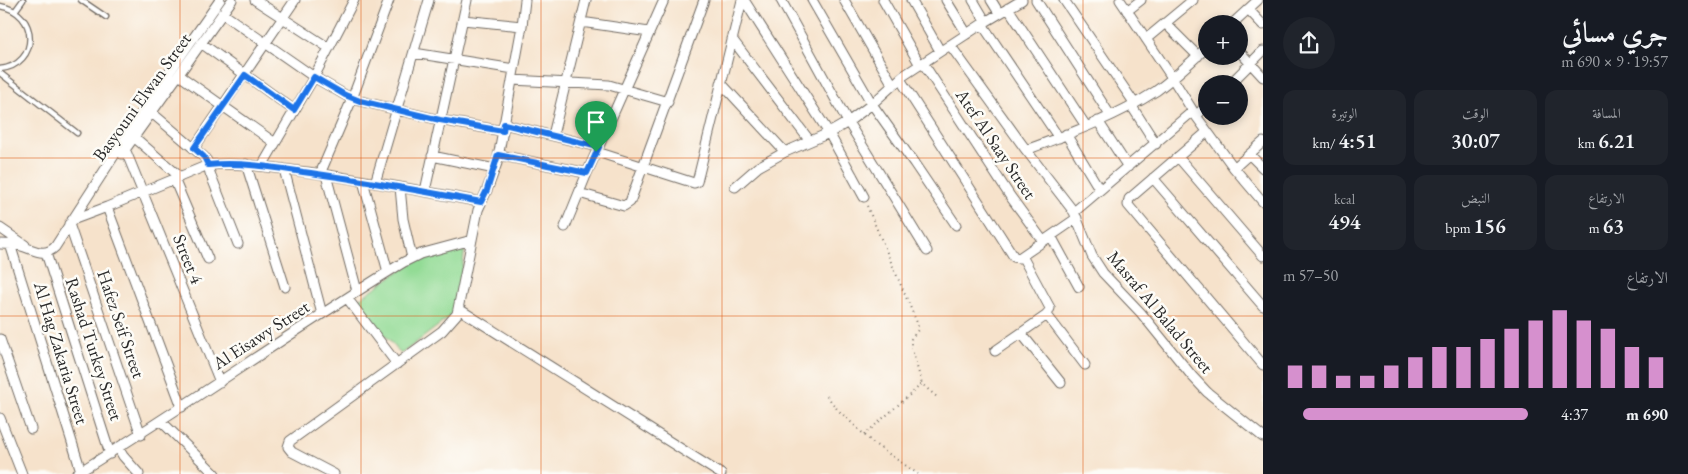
<!DOCTYPE html>
<html lang="ar">
<meta charset="utf-8">
<style>
body{margin:0;font-family:"EB Garamond",Amiri,serif;background:#20242c;color:#f1f3f6;direction:rtl;height:100vh;display:flex;flex-direction:column;font-size:19px;white-space:nowrap}
*{box-sizing:border-box;margin:0}
p{font-size:16px;color:#9ea1a6}
.icon{flex:none;width:28px;height:28px;fill:none;stroke:currentColor;stroke-width:2;stroke-linecap:round;stroke-linejoin:round}
.map{position:relative;flex:1;overflow:hidden;direction:ltr}
.side{display:flex;flex-direction:column;background:#171b24;width:425px}
.side>*{flex:none}
.tools{position:absolute;left:1198px;top:15px;display:grid;gap:10px}
.tools a{display:grid;place-items:center;width:50px;height:50px;border-radius:50%;background:#171b24;box-shadow:0 2px 8px #0003;font-size:25px}
.pin{position:absolute;display:grid;place-items:center;width:42px;height:42px;color:#fff;margin:-51px -21px;border-radius:50% 50% 50% 0;rotate:-45deg;box-shadow:0 0 5px #0007}
.pin .icon{rotate:45deg}
.round{display:grid;place-items:center;flex:none;width:52px;height:52px;border-radius:26px;background:#20242c}
.head{display:flex;align-items:center;justify-content:space-between;height:85px;padding:0 20px}
h1{font-size:28px;font-weight:600;line-height:38px}
.stats{display:grid;grid-template-columns:repeat(3,1fr);gap:8px;height:85px;padding:5px 20px}
.stats div{display:grid;align-content:center;border-radius:12px;background:#20242c;text-align:center}
.stats b{font-size:21px;font-weight:600}
.stats small{font-size:14px;font-weight:400}
.stats p{font-size:14px}
.chart{height:140px;padding:10px 20px}
.chart p{display:flex;justify-content:space-between}
.chart svg{width:100%;height:90px;margin-top:5px;stroke:#d690ce;stroke-width:6}
ul{padding:0 20px;list-style:none;font-size:16px}
li{display:grid;grid-template-columns:80px 60px 1fr;align-items:center;height:38px}
li i{height:12px;border-radius:6px;background:#d690ce}
main{display:flex;flex:1;min-height:0}
.map>svg:first-child{display:block}
</style>
<main>
<section class="side">
<div class="head"><div><h1>جري مسائي</h1><p>19:57 · 9 × 690 m</p></div><a class="round"><svg class="icon" aria-label="share" viewBox="0 0 24 24"><path d="M12 15V3M7 8l5-5 5 5M5 13v7h14v-7"/></svg></a></div>
<div class="stats">
<div><p>المسافة</p><b>6.21<small> km</small></b></div>
<div><p>الوقت</p><b>30:07</b></div>
<div><p>الوتيرة</p><b>4:51<small> /km</small></b></div>
</div>
<div class="stats">
<div><p>الارتفاع</p><b>63<small> m</small></b></div>
<div><p>النبض</p><b>156<small> bpm</small></b></div>
<div><p>kcal</p><b>494</b></div>
</div>
<div class="chart"><p><span>الارتفاع</span>50–57 m</p>
<svg viewBox="0 0 160 44" preserveAspectRatio="none"><path d="M5 44V33M15 44V33M25 44V38M35 44V38M45 44V33M55 44V29M65 44V24M75 44V24M85 44V20M95 44V15M105 44V11M115 44V6M125 44V11M135 44V15M145 44V24M155 44V29"/></svg>
</div>
<ul>
<li><b>690 m</b>4:37<i style="width:92%"></i></li>
</ul>
</section>
<div class="map">
<svg width="1263" height="474" viewBox="0 0 1263 474">
<rect width="100%" height="100%" fill="#fdfcf7"/>
<filter id="ink" filterUnits="userSpaceOnUse"><feTurbulence type="fractalNoise" baseFrequency=".02" numOctaves="2"/><feDisplacementMap in="SourceGraphic" scale="10" xChannelSelector="R" yChannelSelector="G"/><feConvolveMatrix kernelMatrix="1 2 1 2 8 2 1 2 1" color-interpolation-filters="sRGB"/></filter>
<filter id="wash" filterUnits="userSpaceOnUse"><feTurbulence type="fractalNoise" baseFrequency=".0096" numOctaves="4" result="noise"/><feDisplacementMap in="SourceGraphic" scale="20" xChannelSelector="R" yChannelSelector="G"/><feGaussianBlur stdDeviation="1.12" result="paint"/><feColorMatrix in="noise" values="0 0 0 0 0 0 0 0 0 0 0 0 0 0 0 0 0 1.4 0 .05"/><feComposite in="paint" operator="in"/></filter>
<g filter="url(#wash)">
<rect width="100%" height="100%" fill="#f6e2cb"/>
<path fill="#93db95" stroke="#5f8360" d="M465,245L462,273L457,305L451,316L401,354L356,301L415,260Z"/>
</g>
<g filter="url(#ink)">
<g fill="none" stroke-linecap="round" stroke-linejoin="round">
<defs>
<path id="service" d="M81,0L106,17
M0,6C39,12 40,65 0,69
M15,11L23,0
M0,73L77,133"/>
<path id="minor" d="M255,0L329,48
M744,0L829,133L864,197
M781,0L848,122L927,251
M812,0L872,104L914,163L956,225
M844,0L893,85
M883,0L920,65
M911,0L940,51
M946,0L967,34
M973,0L986,22
M991,0L999,13
M1036,0L1110,115
M1064,0L1135,104
M1120,0L1173,79L1196,116L1234,168L1263,202
M1008,8L1086,126
M1248,9L1263,25
M1127,11L1141,0
M222,13L314,77L352,99L440,120L503,131
M463,20L522,26
M581,22L649,32
M1165,23L1198,56
M982,24L1059,138
M1232,24L1258,0
M732,39L810,141
M1146,39L1193,0
M201,43L294,110
M950,45L1026,150L1074,212L1092,256L1103,273L1141,313L1192,376L1207,392L1263,437
M1239,51L1263,77
M414,53L514,69
M923,63L1010,196L1043,241
M179,75L275,143
M900,79L1014,257L1019,258L1077,218
M512,80L609,85L668,102
M721,83L785,152
M1230,84L1263,51
M1131,105L1156,144
M152,113L204,157L207,161L210,173L238,244
M1196,116L1206,106
M1098,121L1128,167
M504,124L599,147
M1207,132L1129,199L1128,205L1263,365
M1066,134L1100,190
M553,135L586,0
M134,137L180,177
M194,148L295,0
M125,149L220,382
M1026,150C1069,134 1118,116 1156,91C1174,78 1190,63 1206,48
M597,152L694,183L697,182L742,0
M122,154L232,0
M499,155L587,173
M1250,155L1263,168
M432,156L495,169
M1178,157L1263,256
M246,164L285,287
M262,166L314,77L354,0
M1234,168L1263,142
M284,169L322,314
M320,174L352,99L389,0
M326,175L357,291
M1153,178L1263,306
M174,179L208,259
M363,181L388,272
M375,183L429,0
M400,187L403,219L412,258
M735,187L758,167L785,152L829,133L848,122L872,104L903,76L982,24L1022,0
M425,191L467,0
M579,193L624,206L630,202L704,0
M107,207L182,407
M1074,212L1193,111
M72,220L107,207L208,165C242,162 274,168 307,172C365,180 423,191 481,202
M69,224L141,435
M565,227L587,173L664,0
M0,228L25,245
M1051,236L1079,287
M0,244C7,244 14,244 21,246C33,249 44,258 55,247L150,100L220,0
M10,244L81,471
M46,253L110,454
M347,298L397,364
M459,309L721,474
M1047,315L1085,365
M1021,333L1061,383
M0,339L31,429
M995,351L1047,315L1050,308L1022,256
M0,418L22,474
M161,421L215,474
M119,449L123,456L139,474
M76,474C187,406 293,330 404,262L420,254L472,240
M334,474L292,452L288,447L290,441L442,331L457,314L478,210L487,190L497,163L522,26L525,0"/>
</defs>
<use href="#service" stroke="#726b63" stroke-width="7"/>
<use href="#minor" stroke="#726b63" stroke-width="11"/>
<path stroke="#726b63" stroke-width="2" stroke-dasharray="1 4" stroke-linecap="butt" d="M867,206L918,325V330L911,339V346L922,384L938,398
M827,396L837,409L873,443L918,474
M864,435L922,384"/>
<use href="#service" stroke="#fff" stroke-width="4.5"/>
<use href="#minor" stroke="#fff" stroke-width="9"/>
</g>
</g>
<g fill="none" stroke-linecap="round" stroke-linejoin="round" filter="url(#ink)">
<defs>
<path id="route" d="M245,75L294,110L314,77L345,95L360,101L440,120L503,131L504,124L599,147L587,173L498,155L487,190L481,202C422,191 363,180 303,172C272,167 240,162 208,165L204,157L194,148Z"/>
</defs>
<use href="#route" stroke="#fff" stroke-width="10"/>
<use href="#route" stroke="#1a73e8" stroke-width="6"/>
</g>
<path fill="none" stroke="#df570e" stroke-width="1" stroke-opacity="0.55" d="M180,0V474M361,0V474M541,0V474M722,0V474M902,0V474M1083,0V474M0,158H1263M0,316H1263"/>
<g text-anchor="middle" stroke-width="5" stroke-linejoin="round" paint-order="stroke">
<g font-size="18" fill="#2b2b2b" stroke="#fdfcf7">
<text transform="translate(142 97) rotate(-54)" y="6">Basyouni Elwan Street</text>
<text transform="translate(996 144) rotate(56)" y="6">Atef Al Saay Street</text>
<text transform="translate(188 259) rotate(68)" y="6">Street 4</text>
<text transform="translate(1160 312) rotate(50)" y="6">Masraf Al Balad Street</text>
<text transform="translate(121 324) rotate(71)" y="6">Hafez Seif Street</text>
<text transform="translate(261 335) rotate(-33)" y="6">Al Eisawy Street</text>
<text transform="translate(94 349) rotate(72)" y="6">Rashad Turkey Street</text>
<text transform="translate(61 353) rotate(73)" y="6">Al Hag Zakaria Street</text>
</g>
</g>
</svg>
<div class="tools">
<a>+</a>
<a>−</a>
</div>
<div class="pin" style="left:596px;top:152px;background:#1e9e55"><svg class="icon" aria-label="arrive" viewBox="0 0 24 24"><path d="M6 21V4h12l-3 4 3 4H6"/></svg></div>
</div>
</main>
